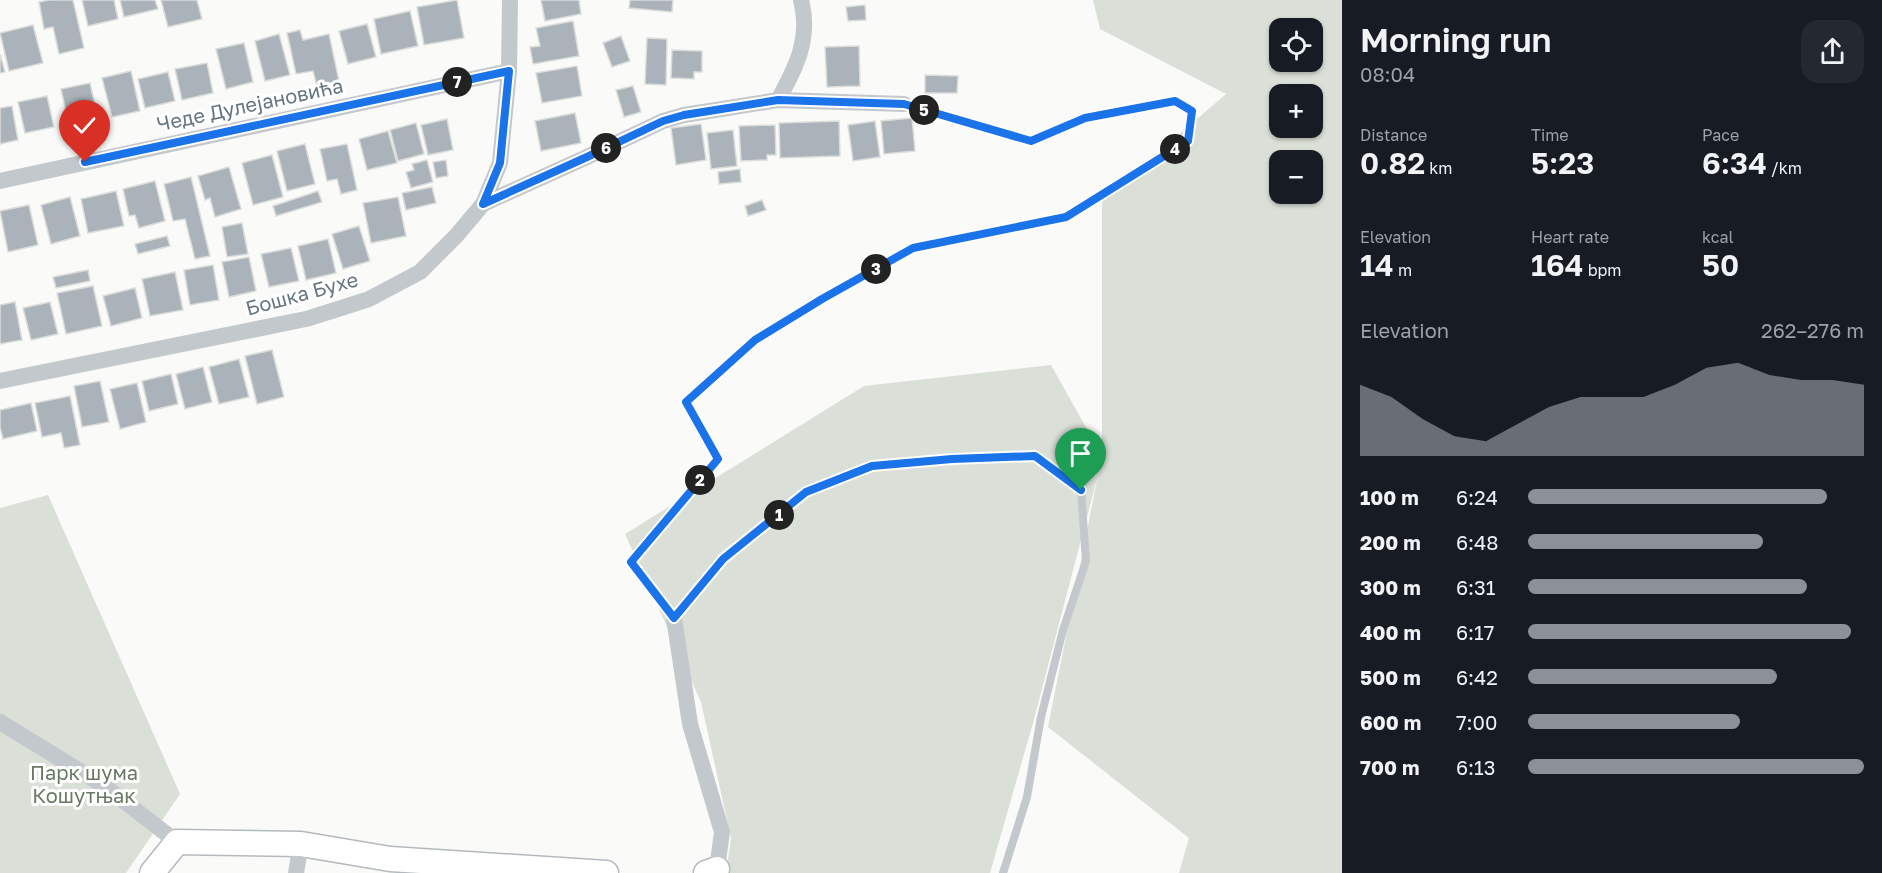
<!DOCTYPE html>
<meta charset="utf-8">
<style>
body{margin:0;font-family:"Golos Text",sans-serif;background:#242831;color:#f1f3f6;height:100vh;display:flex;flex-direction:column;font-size:22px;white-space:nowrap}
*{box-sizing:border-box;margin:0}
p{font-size:20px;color:#9ea1a6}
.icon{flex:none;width:33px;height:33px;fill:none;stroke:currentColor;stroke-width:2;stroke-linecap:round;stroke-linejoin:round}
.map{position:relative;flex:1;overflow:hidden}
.sheet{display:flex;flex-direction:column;background:#171b24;width:540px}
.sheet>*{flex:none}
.fabs{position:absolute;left:1269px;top:18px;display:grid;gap:12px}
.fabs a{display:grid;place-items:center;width:54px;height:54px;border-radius:12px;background:#171b24;box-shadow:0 2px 4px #0004;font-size:30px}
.pin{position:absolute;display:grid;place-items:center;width:51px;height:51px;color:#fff;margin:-62px -26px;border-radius:50% 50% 50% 0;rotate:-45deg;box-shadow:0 0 6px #0007}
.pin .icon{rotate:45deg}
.km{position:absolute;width:30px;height:30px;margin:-15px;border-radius:50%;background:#222;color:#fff;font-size:16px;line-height:30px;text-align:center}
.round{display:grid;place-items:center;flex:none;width:63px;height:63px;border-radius:18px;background:#242831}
.overview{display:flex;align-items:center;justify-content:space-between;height:102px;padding:0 18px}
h1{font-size:33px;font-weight:600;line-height:45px}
.stats{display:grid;grid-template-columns:repeat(3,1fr);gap:9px;height:102px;padding:6px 18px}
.stats div{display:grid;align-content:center}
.stats b{font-size:30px;font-weight:600}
.stats small{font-size:16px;font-weight:400}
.stats p{font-size:16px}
.chart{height:168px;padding:12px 18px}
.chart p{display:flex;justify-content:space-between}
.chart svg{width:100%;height:108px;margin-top:6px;fill:#8c9099;opacity:.7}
ul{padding:0 18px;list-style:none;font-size:20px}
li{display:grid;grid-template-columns:96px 72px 1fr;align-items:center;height:45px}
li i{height:15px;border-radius:8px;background:#8c9099}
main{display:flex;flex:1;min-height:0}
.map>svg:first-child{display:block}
</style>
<main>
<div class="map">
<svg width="1342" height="873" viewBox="0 0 1342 873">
<rect width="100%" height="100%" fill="#fafaf8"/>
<path fill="#dadfd7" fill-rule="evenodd" d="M1093,0H1342V873H1179L1189,838L1048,727L1098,475L1033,723L990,873H726L731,838L701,702L625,534L864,386L1051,365L1102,456V201L1226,94L1100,29ZM1280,28H1312V62H1280ZM1280,94H1312V128H1280ZM1280,160H1312V194H1280Z
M48,495L180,794L126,873H0V508Z"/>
<path fill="#aab3b9" stroke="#dcdcda" stroke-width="1.5" d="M49,0H73L84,48L59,54L53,27L44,29L39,2Z
M82,0H114L118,19L88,26Z
M120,0H155L158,9L124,17Z
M161,0H197L202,19L168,27Z
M457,0L464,38L424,45L417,7Z
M541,0H579L581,14L545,21Z
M630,0H673L672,12L629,8Z
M865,5L866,20L848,21L846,7Z
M410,11L418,46L381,54L374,19Z
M573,21L579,56L533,64L530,47L540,46L536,28Z
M367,24L376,57L348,64L339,31Z
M33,25L43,63L9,71L0,33Z
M300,30L303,40L329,34L339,81L317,86L313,71L296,74L287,33Z
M279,34L290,75L265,81L255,41Z
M621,36L630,61L612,67L603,43Z
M647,38L667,39L666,85L645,84Z
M244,43L253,82L226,89L216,49Z
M859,46L860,86L827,87L825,47Z
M672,50L702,51V72H694V79L671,78Z
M0,54L5,72L0,73Z
M207,63L213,93L182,100L175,69Z
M577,66L582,96L542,103L536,73Z
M131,71L140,111L112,117L102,78Z
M168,72L175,101L145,108L138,79Z
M925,75L958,76L957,93H925Z
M90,83L98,119L69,126L61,89Z
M633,86L641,112L624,117L616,90Z
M47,96L54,127L25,133L18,102Z
M12,106L18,140L0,144V108Z
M575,113L581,143L541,151L535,121Z
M912,118L915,151L884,154L881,121Z
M447,119L453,150L428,155L421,125Z
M839,121L840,156L780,158L779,123Z
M875,121L880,157L853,161L848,125Z
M416,123L424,154L398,161L390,130Z
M701,124L706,160L676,165L671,128Z
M775,125L776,155H767V160L741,161L739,126Z
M733,130L737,166L711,169L707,133Z
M388,131L397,163L367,170L359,139Z
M305,144L315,184L287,191L277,151Z
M347,144L357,190L341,194L337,179L327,181L320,149Z
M272,155L283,197L253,205L242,163Z
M427,160L433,182L411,188L406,172L414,170L412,164Z
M446,160L448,176L436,178L433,162Z
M229,167L241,209L215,217L210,198L205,200L198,176Z
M740,169L741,182L719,184L718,172Z
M191,177L210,256L195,259L185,219L173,221L164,184Z
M155,181L165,221L139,228L135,215L129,216L123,189Z
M432,187L436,203L406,210L402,193Z
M116,191L124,226L88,233L81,199Z
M318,191L322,202L276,216L273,206Z
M70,197L80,236L51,244L41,205Z
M398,197L406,236L371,243L363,203Z
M762,200L766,210L748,216L745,206Z
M29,205L38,245L8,252L0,211Z
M242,223L248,254L227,257L222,227Z
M359,226L370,261L343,269L332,234Z
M167,236L170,246L138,254L135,244Z
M328,239L336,273L306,280L298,246Z
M291,248L299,281L269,287L261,254Z
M249,257L256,291L229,297L222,262Z
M213,265L219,300L190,305L184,270Z
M88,270L90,281L56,288L53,277Z
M175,272L183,310L150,316L142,279Z
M93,286L102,326L66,334L57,293Z
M135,288L142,318L111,326L103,296Z
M15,302L22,340L0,344V305Z
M50,302L58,334L31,340L23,308Z
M272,350L284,397L257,404L245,356Z
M239,359L249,397L219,404L209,367Z
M203,367L212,402L185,409L176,374Z
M171,374L178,404L149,411L142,381Z
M100,381L109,422L82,427L74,386Z
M137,383L146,422L120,429L110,389Z
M70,396L80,445L64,448L61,433L42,437L35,403Z
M31,403L37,431L3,439L0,427V410Z"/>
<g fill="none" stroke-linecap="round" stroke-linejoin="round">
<defs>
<path id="secondary" d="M152,873L177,842L301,844L390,859L606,873
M706,873L717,869"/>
</defs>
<use href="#secondary" stroke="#b3babf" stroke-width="27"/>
<path stroke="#bbbfc2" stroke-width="4" stroke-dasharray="3 3" stroke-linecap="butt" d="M663,604L631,562L718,459L686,402L755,340L822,299L913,248L1066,217L1188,141L1192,111L1175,101L1085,118L1031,141L919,109"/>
<path stroke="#c3c8cc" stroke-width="8" d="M674,618L723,559L806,492L872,466L952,459L1035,456L1081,490L1086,561L1063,630L1041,717L1027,797L1003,873"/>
<path stroke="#c3c8cc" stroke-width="16" d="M778,100C796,68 811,38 801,0
M0,181L509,71
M483,204L587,157L663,121L684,115L778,100L904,104
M0,381L306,319L369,299L420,272L456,236L483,204L500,163L509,71L510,0
M674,618L690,724L722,832L717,869L719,873
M0,722L103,785L177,842
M296,873L301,844"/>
<use href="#secondary" stroke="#fff" stroke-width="24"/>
</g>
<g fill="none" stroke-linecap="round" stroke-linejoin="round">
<defs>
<path id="route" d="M85,162L509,71L500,163L483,204L587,157L663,121L684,115L778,100L904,104L1031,141L1085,118L1175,101L1192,111L1188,141L1066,217L913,248L822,299L755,340L686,402L718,459L631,562L674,618L723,559L806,492L872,466L952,459L1035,456L1081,490"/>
</defs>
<use href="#route" stroke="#fff" stroke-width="12"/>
<use href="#route" stroke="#1a73e8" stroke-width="8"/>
</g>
<g text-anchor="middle" stroke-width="6" stroke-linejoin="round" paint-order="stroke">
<g font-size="20" fill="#657683" stroke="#fff">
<text transform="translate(250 105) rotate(-12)" y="7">Чеде Дулејановића</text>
<text transform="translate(302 294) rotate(-15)" y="7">Бошка Бухе</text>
</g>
<g font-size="20" fill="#687a64" stroke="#fff">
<text x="84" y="780">Парк шума<tspan x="84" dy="23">Кошутњак</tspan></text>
</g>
</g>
</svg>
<div class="fabs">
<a><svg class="icon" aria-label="locate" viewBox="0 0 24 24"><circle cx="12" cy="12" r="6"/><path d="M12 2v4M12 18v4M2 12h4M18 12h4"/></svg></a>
<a>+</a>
<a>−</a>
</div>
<div class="pin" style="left:1081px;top:490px;background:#1e9e55"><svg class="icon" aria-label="arrive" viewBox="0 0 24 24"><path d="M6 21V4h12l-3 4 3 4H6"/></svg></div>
<div class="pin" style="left:85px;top:162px;background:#d93025"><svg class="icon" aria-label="check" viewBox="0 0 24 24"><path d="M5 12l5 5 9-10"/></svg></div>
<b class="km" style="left:779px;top:515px">1</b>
<b class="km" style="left:700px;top:480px">2</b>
<b class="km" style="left:876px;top:269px">3</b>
<b class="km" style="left:1175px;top:149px">4</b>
<b class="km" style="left:924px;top:110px">5</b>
<b class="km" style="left:606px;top:148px">6</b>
<b class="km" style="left:457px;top:82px">7</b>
</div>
<section class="sheet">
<div class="overview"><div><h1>Morning run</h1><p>08:04</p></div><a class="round"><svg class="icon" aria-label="share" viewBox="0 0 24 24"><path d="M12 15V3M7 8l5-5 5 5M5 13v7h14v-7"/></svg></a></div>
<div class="stats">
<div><p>Distance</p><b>0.82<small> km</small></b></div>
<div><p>Time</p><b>5:23</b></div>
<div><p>Pace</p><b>6:34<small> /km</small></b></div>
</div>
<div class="stats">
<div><p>Elevation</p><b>14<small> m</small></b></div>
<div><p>Heart rate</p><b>164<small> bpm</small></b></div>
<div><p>kcal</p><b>50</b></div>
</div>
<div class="chart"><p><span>Elevation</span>262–276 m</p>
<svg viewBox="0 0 160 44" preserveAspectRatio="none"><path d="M0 44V15L10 20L20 29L30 36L40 38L50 31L60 24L70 20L80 20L90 20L100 15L110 8L120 6L130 11L140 13L150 13L160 15V44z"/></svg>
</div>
<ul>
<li><b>100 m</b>6:24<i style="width:89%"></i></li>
<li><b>200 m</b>6:48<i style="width:70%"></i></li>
<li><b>300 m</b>6:31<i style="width:83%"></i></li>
<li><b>400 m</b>6:17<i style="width:96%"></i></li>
<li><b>500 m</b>6:42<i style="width:74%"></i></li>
<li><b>600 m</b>7:00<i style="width:63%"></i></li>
<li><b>700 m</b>6:13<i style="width:100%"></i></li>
</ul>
</section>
</main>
